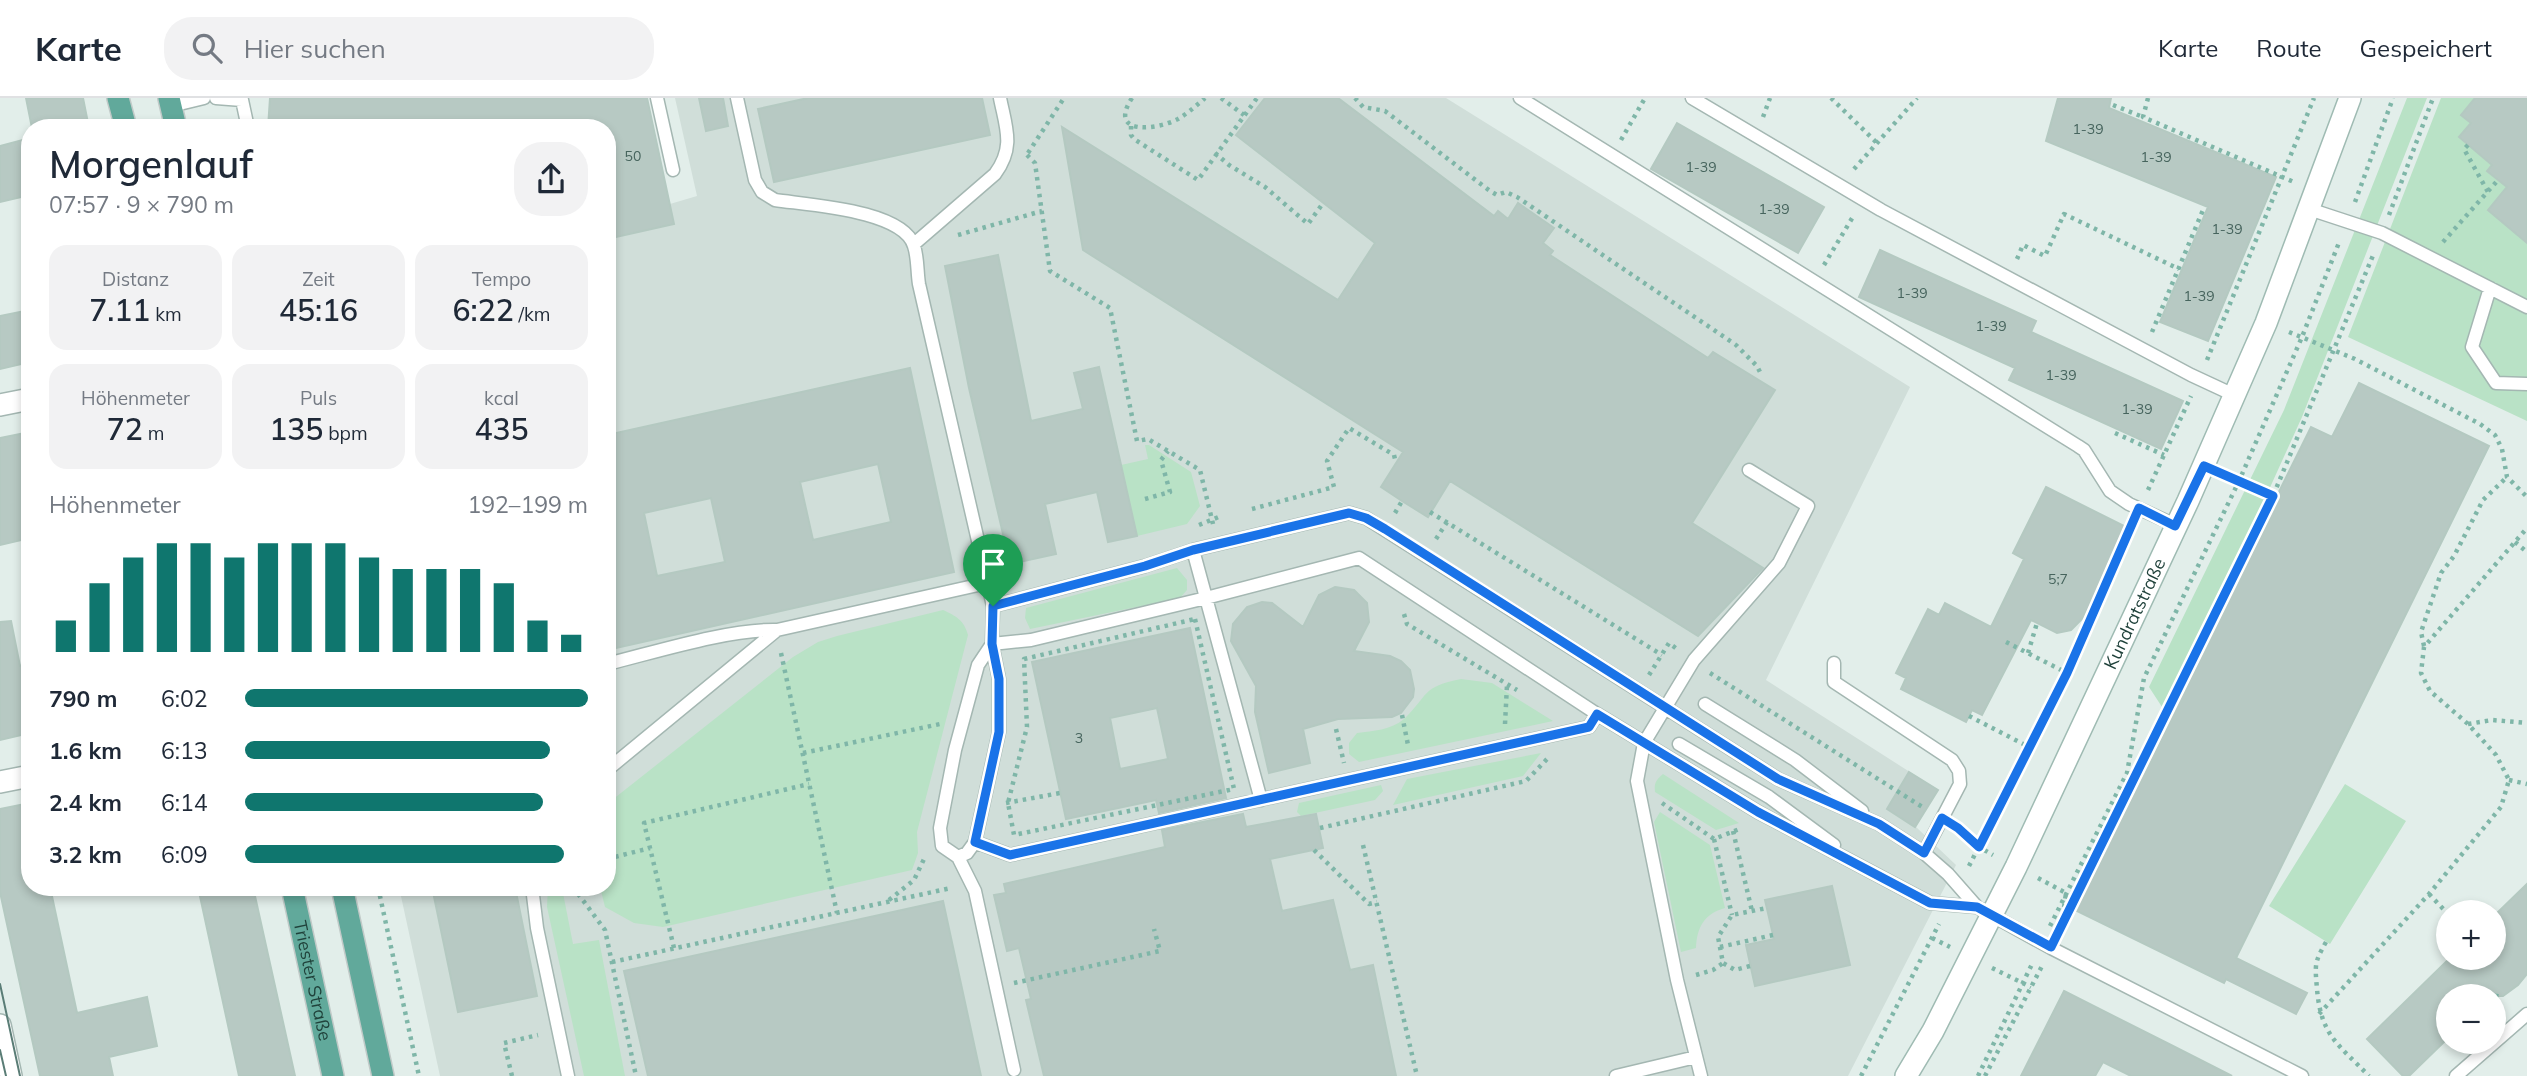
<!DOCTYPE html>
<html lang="de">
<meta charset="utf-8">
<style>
body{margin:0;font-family:Mulish,sans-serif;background:#f2f2f3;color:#1f2937;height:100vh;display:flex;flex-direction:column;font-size:26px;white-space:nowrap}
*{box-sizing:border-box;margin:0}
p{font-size:23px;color:#747a83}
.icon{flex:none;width:38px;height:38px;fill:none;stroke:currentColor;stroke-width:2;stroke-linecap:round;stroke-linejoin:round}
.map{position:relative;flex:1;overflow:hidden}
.sheet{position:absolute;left:21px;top:21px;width:595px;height:777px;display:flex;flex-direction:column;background:#fff;border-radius:28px;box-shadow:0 4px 10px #0003}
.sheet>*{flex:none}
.controls{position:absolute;left:2436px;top:802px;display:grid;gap:14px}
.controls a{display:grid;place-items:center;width:70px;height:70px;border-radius:50%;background:#fff;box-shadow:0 4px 10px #0003;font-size:35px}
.pin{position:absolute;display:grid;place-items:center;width:60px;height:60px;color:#fff;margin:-72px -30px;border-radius:50% 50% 50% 0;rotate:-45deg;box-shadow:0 0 7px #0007}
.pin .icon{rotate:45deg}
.round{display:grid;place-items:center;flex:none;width:74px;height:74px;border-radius:28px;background:#f2f2f3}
.headline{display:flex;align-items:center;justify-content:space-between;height:119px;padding:0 28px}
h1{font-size:38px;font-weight:600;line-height:52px}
.figures{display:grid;grid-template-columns:repeat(3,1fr);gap:10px;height:119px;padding:7px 28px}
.figures div{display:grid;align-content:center;border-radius:18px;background:#f2f2f3;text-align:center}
.figures b{font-size:30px;font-weight:600}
.figures small{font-size:19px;font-weight:400}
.figures p{font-size:19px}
.chart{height:196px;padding:14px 28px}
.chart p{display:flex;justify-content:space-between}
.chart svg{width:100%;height:126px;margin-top:7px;stroke:#0f766e;stroke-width:6}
ul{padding:0 28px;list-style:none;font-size:23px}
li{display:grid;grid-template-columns:112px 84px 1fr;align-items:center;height:52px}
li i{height:18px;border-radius:9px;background:#0f766e}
header{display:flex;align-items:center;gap:42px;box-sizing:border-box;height:98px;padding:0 35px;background:#fff;border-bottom:2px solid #e0e1e3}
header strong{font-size:33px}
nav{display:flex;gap:38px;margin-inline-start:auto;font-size:24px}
.search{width:490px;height:63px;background:#f2f2f3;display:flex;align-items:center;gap:18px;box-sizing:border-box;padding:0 24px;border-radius:28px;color:#747a83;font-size:26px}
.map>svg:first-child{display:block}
</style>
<header>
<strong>Karte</strong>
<div class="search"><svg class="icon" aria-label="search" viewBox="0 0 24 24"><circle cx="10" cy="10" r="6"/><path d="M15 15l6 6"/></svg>Hier suchen</div>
<nav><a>Karte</a><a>Route</a><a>Gespeichert</a></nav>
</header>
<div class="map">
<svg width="2527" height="978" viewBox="0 0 2527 978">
<rect width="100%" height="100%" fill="#e2eeea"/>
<path fill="#d0ded9" d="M675,0H1446L1910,289L1766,582L1938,692L1916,729L1956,767L1848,978H440L399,789H607V141L674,126L670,106L697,98Z"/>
<path fill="#b9e2c6" d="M2407,0H2427L2302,319L2243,449L2162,609L2149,589L2284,312Z
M2441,0H2527V323L2348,239Z
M1145,347H1149L1191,374L1200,408L1187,426L1137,438L1121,367L1148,361Z
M1177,470L1187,482V492L1180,500L1030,531L1025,520L1026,510Z
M943,512C956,518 964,522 968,537L917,734L918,755L912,772L663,829L634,825L605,809L600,789H607V706L793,559L818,544L837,538Z
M1461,581L1492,585L1553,623L1359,664L1349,656V645L1357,635C1373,633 1391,632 1404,621C1429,597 1421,589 1461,581Z
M1541,655L1523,678L1393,707L1407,681Z
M1663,676L1739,725L1716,732L1655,694C1654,685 1656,682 1663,676Z
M2345,686L2406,723L2330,846L2269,808Z
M1381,687L1383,693L1375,702L1301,718L1297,714L1299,705Z
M1660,714L1710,747L1725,810C1704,816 1697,829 1696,850L1681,854L1654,724Z
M548,789L562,790L573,846L599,842L625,978H584L547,809Z"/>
<path fill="#b7c9c3" stroke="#b4c9c1" stroke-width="2" fill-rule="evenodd" d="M26,0H83L89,30H32Z
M270,0H647L674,126L607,141V30H268Z
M699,0H723L728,28L706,33Z
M808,0H982L990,37L774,84L758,11Z
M1265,0H1338L1494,118L1498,113L1508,121L1518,105L1554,130L1543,145L1553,153L1550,157L1708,260L1713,254L1775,292L1692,425L1763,470L1698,538L1450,383L1428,419L1402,403L1381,389L1403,354L1083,152L1062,29L1338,202L1375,145L1236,37Z
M2058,0H2111L2109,10L2276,79L2208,243L2160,224L2208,109L2046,43Z
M2475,0H2527V145L2488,112L2507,89L2487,73L2492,67L2459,39L2471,25L2461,17Z
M1677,25L1824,109L1798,155L1651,71Z
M30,40V97L0,104V48Z
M1880,152L2036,223L2031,234L2183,303L2161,351L2009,282L2015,270L1859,199Z
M998,157L1031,323L1083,311L1074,275L1099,269L1137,438L1108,444L1097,394L1045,406L1056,456L1010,466L969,290L945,168Z
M30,212V264L0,271V218Z
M910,270L954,474L607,552V337ZM878,366L891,424L813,442L800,384ZM711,400L725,464L657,478L644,415Z
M2359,285L2489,348L2236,860L2307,895L2296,916L2226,881L2224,885L2073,811L2311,329L2332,339Z
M30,334V440L0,447V340Z
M2046,389L2128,430L2084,519L2071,532L2057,535L2031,522L1982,617L1972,612L1966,624L1901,591L1906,580L1896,575L1928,511L1939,517L1945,505L1991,529L2024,461L2013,455Z
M1335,489L1354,492L1367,505L1369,524L1354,553L1390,558L1401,563L1410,572L1414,591L1413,599L1401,615L1392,619L1338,621L1303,631L1310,665L1269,675L1255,614L1256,588L1231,543L1233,526L1247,509L1262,504L1272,505L1303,529L1319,497Z
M11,523L20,568L30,566V635L0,642V524Z
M1190,530L1226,700L1159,715L1156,702L1066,721L1032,564ZM1157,610L1168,661L1120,671L1110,620Z
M1909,674L1938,692L1915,729L1887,711Z
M30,705V789H50L77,915L147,899L157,948L109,959L113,978H40L0,794V711Z
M1243,716L1246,729L1316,716L1323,750L1270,761L1282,813L1333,802L1350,872L1373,867L1396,978H1044L1026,902L1031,901L1019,850L1007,853L994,797L1006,795L1004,786L1165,749L1162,732Z
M2527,786V876L2518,887L2503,898H2448V940L2409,978H2403L2367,941L2451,859H2494V818Z
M1832,788L1850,867L1755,888L1746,847L1774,841L1765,802Z
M198,789H253L295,978H239Z
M432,789H515L537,898L458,914Z
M943,803L981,978H648L624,873Z
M2064,893L2173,948L2232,978H2131L2103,964L2095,978H2021Z"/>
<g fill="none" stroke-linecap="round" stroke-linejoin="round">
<defs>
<path id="lane" d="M216,0L242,2L248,30
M657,0L673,72
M737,0L755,82L762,94L775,102C808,107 903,112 914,148C918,160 917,174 919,186L993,508L992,546L999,581V634L975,744L967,755L958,759
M1520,0L2078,348L2084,352L2110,393L2129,406L2175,427
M1692,0L1881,112L2191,277L2234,297
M171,8L204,0
M2309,111L2382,135L2527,209
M914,146L995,76C1015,49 1006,30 1000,0
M2490,190L2472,249L2496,285L2527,286
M1193,452L1261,702
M993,508L1145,468L1193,452L1349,415L1366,420L1778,681L1879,726L1924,755L1948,776L1977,809L2051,850L2302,978
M992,546L1031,542L1206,500L1359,460L1597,616L1758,714L1930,805L1977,809
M992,546L978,567L955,652L940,730L942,748L958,759L975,793L1014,972
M1834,565V584L1952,662L1959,673L1960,686L1924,755
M607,566C656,554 728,531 777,532L987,485
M1705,606L1795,662L1862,713
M1679,646L1769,699L1834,747
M607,672L777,532
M975,744L1010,757L1580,631L1589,629L1597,616
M532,789L537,830L568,978
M1616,978L1696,959
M1701,978L1677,882L1637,683L1644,645L1694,562L1779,465L1808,408L1749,372
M2456,978L2527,916"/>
<path id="street" d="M0,307L30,301
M0,684L30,678
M0,927L11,978"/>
<g id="secondary">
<path id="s1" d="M1906,978L1933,933L2016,769L2188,403L2266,225L2350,0"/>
</g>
<g id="primary">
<path d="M118,0L126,30"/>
<path d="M169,0L176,30"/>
<path id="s2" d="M292,789L333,978"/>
<path d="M342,789L383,978"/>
</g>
</defs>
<use href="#lane" stroke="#a4b7b2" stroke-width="15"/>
<use href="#street" stroke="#a4b7b2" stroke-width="24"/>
<use href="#secondary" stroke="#9fbbb3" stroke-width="24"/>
<use href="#primary" stroke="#c1cac8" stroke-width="24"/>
<path stroke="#7fb6a8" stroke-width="4.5" stroke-dasharray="3.5 5" stroke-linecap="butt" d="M1132,0C1107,38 1157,32 1178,21C1188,15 1196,8 1205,0
M1221,0L1244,17
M1355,0L1363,9L1385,13L1490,93L1497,97L1506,94L1517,99L1736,247L1757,268L1762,278
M1831,0L1877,45
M2148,0L2143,19L2294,84
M2113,7L2143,19
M1763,19L1770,0
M1131,28V37L1134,41L1198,82L1257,0
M1621,42L1645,0
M2468,47L2464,51L2488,94
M1028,55L1064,0
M1215,55L1229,67L1265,89L1308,126L1321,108
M1027,57L1035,65L1050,173L1110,210L1137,343L1148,341L1200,372L1213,426
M1854,71L1917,0
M2355,104L2393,0
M2389,117L2433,0
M958,137L1042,113
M2443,144L2498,82
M2017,161L2023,147L2045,158L2064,116L2179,171
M1824,167L1854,117
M2152,234L2203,112
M2289,234L2355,261L2480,326L2495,337L2502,351L2507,379L2527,399
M2207,262L2314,0
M2115,335L2164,357
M2226,378L2273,398
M2148,392L2191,298
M1145,401L1170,394L1161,362L1168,353
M1252,411L1334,389L1327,363L1349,330L1394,357L1396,365
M1430,414L1662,557
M1395,415L1402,403
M1199,427L1221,418
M1436,441L1447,424
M2515,444L2527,454
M1404,516L1407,526L1517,592
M1195,521L1234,691L1014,737L1008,705L1027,629L1024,561Z
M2006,544L2067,575
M2424,548L2421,534L2441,475L2454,458L2483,402L2507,379
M781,555L837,815
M2028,555L2037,525
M1710,575L1924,710
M1649,577L1669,545L1677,551
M1402,617L1408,647
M1969,618L2029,649
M1505,626L1507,587
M2468,626L2492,622L2527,625
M1336,631L1344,665
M803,655L940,626
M2509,682L2527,686
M1006,705L1060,695
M1662,705L1714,741L1742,730
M1320,730L1526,683L1548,660
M1959,730L1979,749L1993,757
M1733,733L1752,813
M1714,741L1732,817
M1363,747L1417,978
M1314,752L1369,806L1377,804
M607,761L650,750
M1969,768L2067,575L2131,429
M2038,780L2066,795L2062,824
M378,789L419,978
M573,789L605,832L636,978
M2429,796L2448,816
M889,802L914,782L924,761
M2050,828L2127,675L2144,580L2239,383L2302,239L2340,142
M2060,832L2273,398L2374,155
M1932,840L1950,849
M2326,844C2314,865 2315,867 2317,891C2321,938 2338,946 2369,978
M1720,849L1773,837
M674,850L644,725L809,686
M612,864L951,790
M1750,868L1735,872L1723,865L1718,839L1732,817L1767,810
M1992,870L2031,889
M1696,877L1713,872L1723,865
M1014,885L1160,853L1154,831
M2319,916L2429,796L2501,709L2509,682L2496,657L2468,626L2430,593L2421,575L2424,549L2527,430
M2494,916L2497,892
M512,978L504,945L538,937
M1861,978L1939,826
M1978,978L2033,864
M1985,978L2042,868"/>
<use href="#lane" stroke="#fff" stroke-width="12"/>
<use href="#street" stroke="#fff" stroke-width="21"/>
<use href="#secondary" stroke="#fff" stroke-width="21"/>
<use href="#primary" stroke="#61a99b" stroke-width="21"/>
<path stroke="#5a7d76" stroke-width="2" d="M0,886L20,978
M0,952L6,978"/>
</g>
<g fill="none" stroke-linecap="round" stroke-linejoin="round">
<defs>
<path id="route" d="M2204,368L2273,398L2051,849L1977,809L1930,805L1758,714L1597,616L1589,629L1010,757L975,744L999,634V581L992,546L993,508L1145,468L1193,452L1349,415L1366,420L1385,431L1778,681L1879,726L1924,755L1942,720L1958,730L1979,749L2067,575L2139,410L2175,428Z"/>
</defs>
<use href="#route" stroke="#fff" stroke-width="14"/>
<use href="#route" stroke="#1a73e8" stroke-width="9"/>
</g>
<g text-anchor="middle" stroke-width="6" stroke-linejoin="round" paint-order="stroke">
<g font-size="14" fill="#46645d">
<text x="2088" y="36">1-39</text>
<text x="633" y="63">50</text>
<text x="2156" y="64">1-39</text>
<text x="1701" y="74">1-39</text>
<text x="1774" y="116">1-39</text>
<text x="2227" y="136">1-39</text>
<text x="1912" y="200">1-39</text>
<text x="2199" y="203">1-39</text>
<text x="1991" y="233">1-39</text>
<text x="2061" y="282">1-39</text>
<text x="2137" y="316">1-39</text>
<text x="2058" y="486">5;7</text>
<text x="1079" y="645">3</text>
</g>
<g font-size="18" fill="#20423b" stroke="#f3faf7">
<text dy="6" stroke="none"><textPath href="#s1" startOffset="516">Kundratstraße</textPath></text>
<text dy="6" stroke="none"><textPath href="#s2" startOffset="96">Triester Straße</textPath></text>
</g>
</g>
</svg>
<div class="controls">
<a>+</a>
<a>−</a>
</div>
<div class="pin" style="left:993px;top:508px;background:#1e9e55"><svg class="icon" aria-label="arrive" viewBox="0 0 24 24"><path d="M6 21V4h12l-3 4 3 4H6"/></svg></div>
<section class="sheet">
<div class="headline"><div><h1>Morgenlauf</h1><p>07:57 · 9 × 790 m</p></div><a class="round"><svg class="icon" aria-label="share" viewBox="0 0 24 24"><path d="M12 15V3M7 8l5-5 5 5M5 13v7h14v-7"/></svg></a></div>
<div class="figures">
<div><p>Distanz</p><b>7.11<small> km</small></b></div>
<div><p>Zeit</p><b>45:16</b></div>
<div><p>Tempo</p><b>6:22<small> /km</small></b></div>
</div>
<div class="figures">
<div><p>Höhenmeter</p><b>72<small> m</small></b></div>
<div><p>Puls</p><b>135<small> bpm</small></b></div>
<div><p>kcal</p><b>435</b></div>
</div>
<div class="chart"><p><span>Höhenmeter</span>192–199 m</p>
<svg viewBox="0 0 160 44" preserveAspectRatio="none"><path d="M5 44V33M15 44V20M25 44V11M35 44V6M45 44V6M55 44V11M65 44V6M75 44V6M85 44V6M95 44V11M105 44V15M115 44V15M125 44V15M135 44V20M145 44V33M155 44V38"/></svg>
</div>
<ul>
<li><b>790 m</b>6:02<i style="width:100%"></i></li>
<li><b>1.6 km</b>6:13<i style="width:89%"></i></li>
<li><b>2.4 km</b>6:14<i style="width:87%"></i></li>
<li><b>3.2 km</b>6:09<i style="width:93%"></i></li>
</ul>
</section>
</div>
